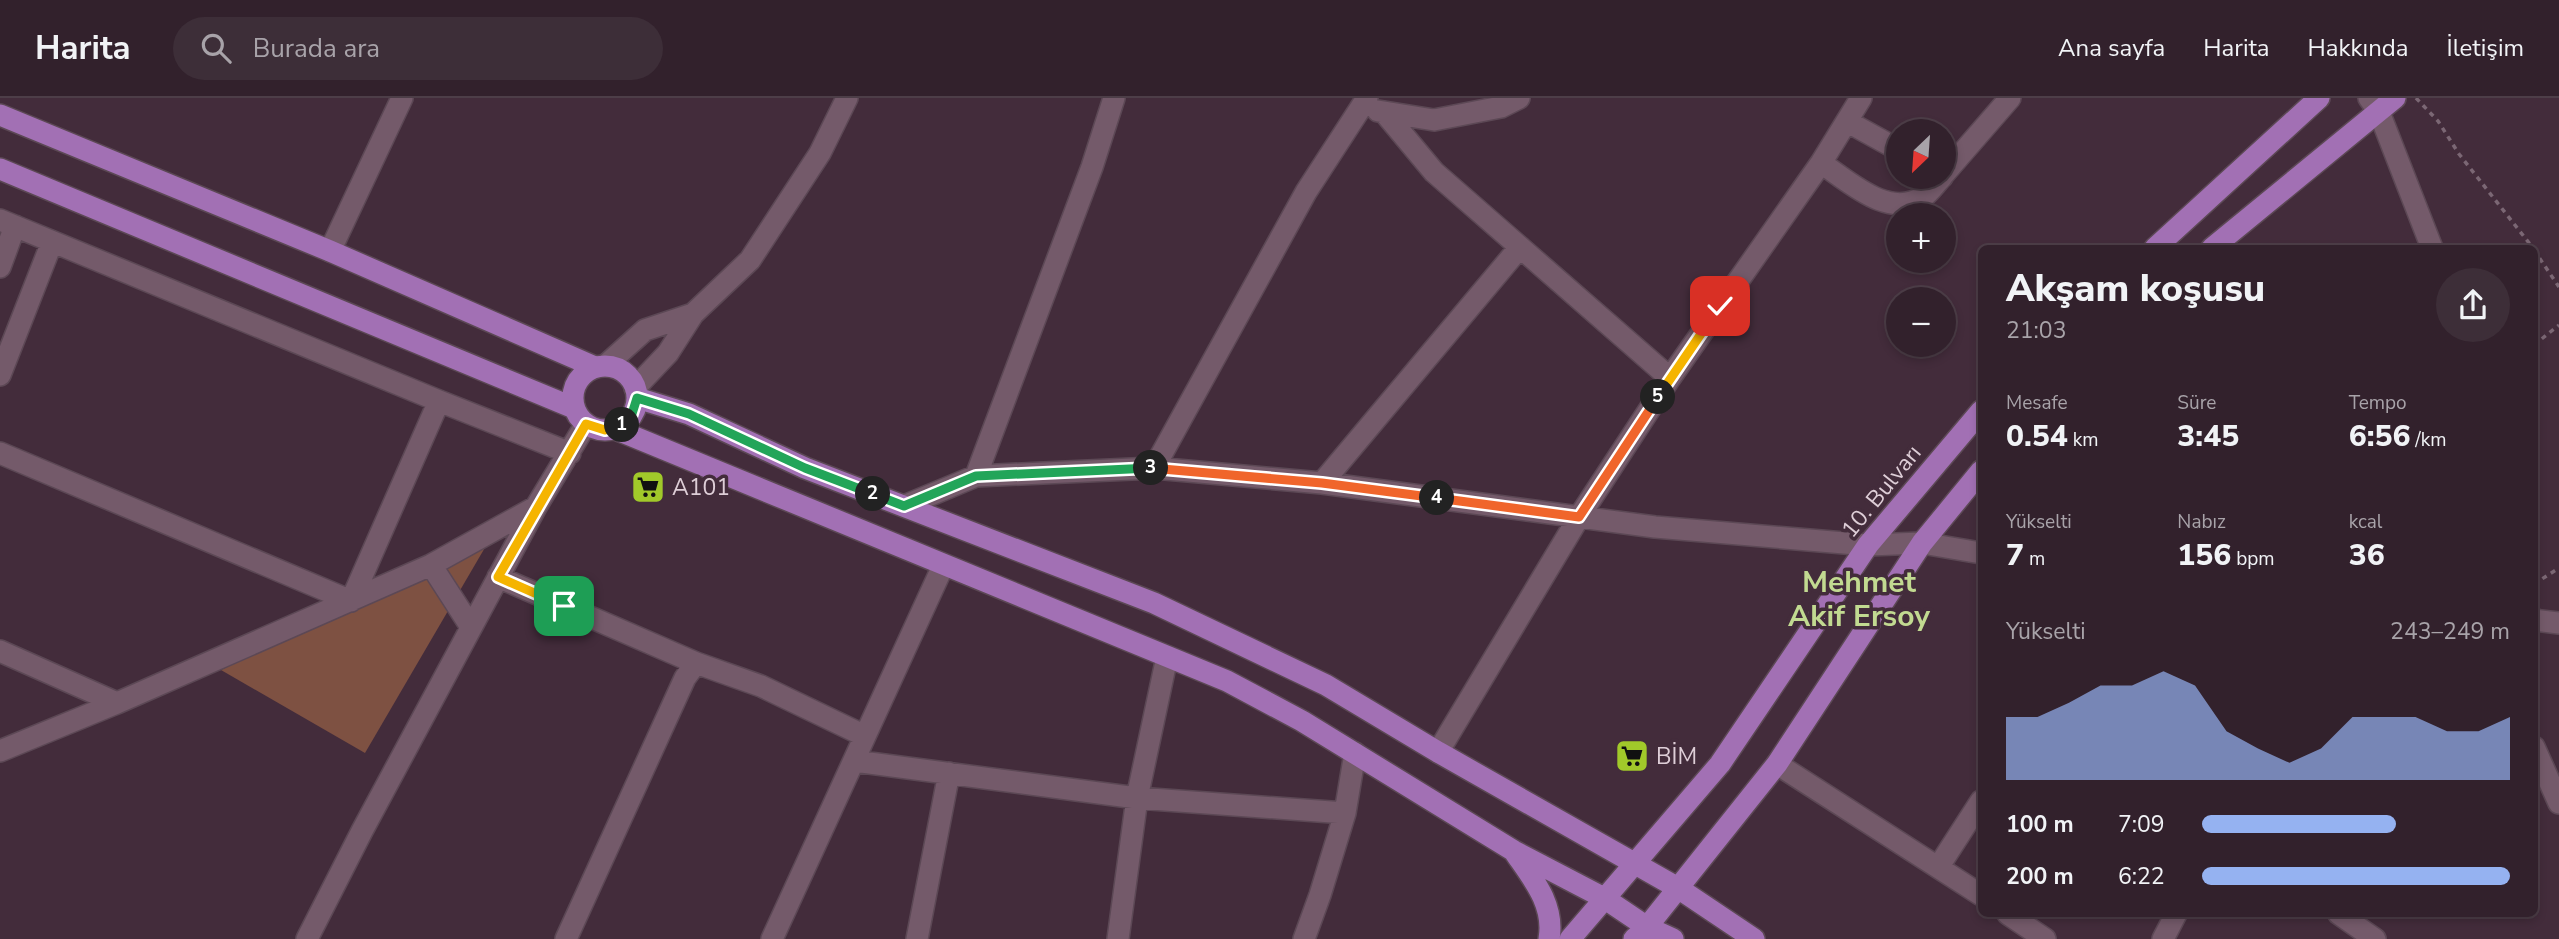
<!DOCTYPE html>
<html lang="tr">
<meta charset="utf-8">
<style>
body{margin:0;font-family:"Nunito Sans",sans-serif;background:#3d2e38;color:#f1f3f6;height:100vh;display:flex;flex-direction:column;font-size:26px;white-space:nowrap}
*{box-sizing:border-box;margin:0}
p{font-size:23px;color:#a8a3a9}
.icon{flex:none;width:38px;height:38px;fill:none;stroke:currentColor;stroke-width:2;stroke-linecap:round;stroke-linejoin:round}
.map{position:relative;flex:1;overflow:hidden}
.panel{position:absolute;left:1978px;top:147px;width:560px;height:672px;display:flex;flex-direction:column;background:#32212c;border-radius:10px;box-shadow:0 4px 10px #0003,0 0 0 2px #4d3e48}
.panel>*{flex:none}
.needle{width:46px;rotate:205deg}
.buttons{position:absolute;left:1886px;top:21px;display:grid;gap:14px}
.buttons a{display:grid;place-items:center;width:70px;height:70px;border-radius:50%;background:#32212c;box-shadow:0 4px 10px #0003,0 0 0 2px #4d3e48;font-size:35px}
.pin{position:absolute;display:grid;place-items:center;width:60px;height:60px;color:#fff;margin:-30px;border-radius:14px;box-shadow:0 4px 10px #0006}
.km{position:absolute;width:35px;height:35px;margin:-18px;border-radius:50%;background:#222;color:#fff;font-size:19px;line-height:35px;text-align:center}
.round{display:grid;place-items:center;flex:none;width:74px;height:74px;border-radius:37px;background:#3d2e38}
.overview{display:flex;align-items:center;justify-content:space-between;height:119px;padding:0 28px}
h1{font-size:38px;font-weight:800;line-height:52px}
.metrics{display:grid;grid-template-columns:repeat(3,1fr);gap:10px;height:119px;padding:7px 28px}
.metrics div{display:grid;align-content:center}
.metrics b{font-size:30px;font-weight:800}
.metrics small{font-size:19px;font-weight:400}
.metrics p{font-size:19px}
.chart{height:196px;padding:14px 28px}
.chart p{display:flex;justify-content:space-between}
.chart svg{width:100%;height:126px;margin-top:7px;fill:#95b2f1;opacity:.7}
ul{padding:0 28px;list-style:none;font-size:23px}
li{display:grid;grid-template-columns:112px 84px 1fr;align-items:center;height:52px}
li i{height:18px;border-radius:9px;background:#95b2f1}
header{display:flex;align-items:center;gap:42px;box-sizing:border-box;height:98px;padding:0 35px;background:#32212c;border-bottom:2px solid #4d3e48}
header strong{font-size:33px}
nav{display:flex;gap:38px;margin-inline-start:auto;font-size:24px}
.search{width:490px;height:63px;background:#3d2e38;display:flex;align-items:center;gap:18px;box-sizing:border-box;padding:0 24px;border-radius:38px;color:#a8a3a9;font-size:26px}
.map>svg:first-child{display:block}
</style>
<header>
<strong>Harita</strong>
<div class="search"><svg class="icon" aria-label="search" viewBox="0 0 24 24"><circle cx="10" cy="10" r="6"/><path d="M15 15l6 6"/></svg>Burada ara</div>
<nav><a>Ana sayfa</a><a>Harita</a><a>Hakkında</a><a>İletişim</a></nav>
</header>
<div class="map">
<svg width="2559" height="841" viewBox="0 0 2559 841">
<rect width="100%" height="100%" fill="#432c3b"/>
<path fill="#7e5142" d="M490,441L365,655L221,572Z"/>
<g fill="none" stroke-linecap="round" stroke-linejoin="round">
<defs>
<path id="minor" d="M2369,0L2379,14L2432,150
M1378,13L1434,22L1501,9L1519,0
M1384,14L1434,74L1670,280
M1848,24L1899,52
M1821,65C1850,84 1888,121 1923,99C1930,94 1936,85 1942,79
M1944,76L2010,0
M0,122L439,303L570,355
M330,153L402,0
M0,169L15,128
M605,268L645,232L693,216
M0,277L52,144
M635,290L668,255L693,216L750,162L820,55L847,0
M0,355L351,503L439,303
M1154,370L1306,94L1367,0
M976,378L1092,69L1114,0
M1322,385L1520,149
M904,408L976,378L1154,370L1322,385L1655,429L1868,447L1922,445L1981,455
M431,467L471,529
M498,479L696,565
M2534,522L2559,525
M0,553L117,605
M2534,649L2559,705
M0,653L117,605L431,467L536,409L586,326
M1438,654L1579,419L1670,280L1821,65L1861,0
M854,663L1137,700L1345,715
M1777,666L1981,797
M1939,768L1981,703
M2008,816L2045,841
M2339,816L2375,841
M307,841L362,733L536,409
M566,841L685,580L696,565L761,588L865,638
M772,841L943,468
M917,841L949,675
M1118,841L1137,700L1167,559
M1304,841L1320,797L1345,715L1355,655
M2163,841L2176,816"/>
<path id="major" d="M0,17L330,153L595,269
M0,71L574,310
M2155,150L2319,0
M2212,150L2395,0
M573 300a32 32 0 1 1 64 0a32 32 0 1 1-64 0Z
M637,300L689,316L805,370L1154,505L1326,587L1438,654L1678,790L1754,841
M615,331L1227,583L1302,623L1514,753L1604,800L1647,829L1673,841
M1515,755C1533,781 1555,807 1549,841
M1570,841L1720,666L1868,447L1981,313
M1634,841L1647,829L1777,666L1922,445L1981,373"/>
</defs>
<use href="#minor" stroke="#5c4855" stroke-width="24"/>
<use href="#major" stroke="#5c4855" stroke-width="24"/>
<path stroke="#7b6774" stroke-width="3.5" stroke-dasharray="5 5" stroke-linecap="butt" d="M2416,0L2438,23L2459,56L2533,150
M2534,152L2559,189
M2534,247L2559,227
M2534,486L2559,470"/>
<use href="#minor" stroke="#745a6a" stroke-width="21"/>
<use href="#major" stroke="#a270b4" stroke-width="21"/>
</g>
<g fill="none" stroke-linecap="round" stroke-linejoin="round">
<defs>
<path id="split-1" d="M564,508L498,479L586,326L605,332L622,327"/>
<path id="split-2" d="M622,327L631,319L637,300L689,316L805,370L873,396"/>
<path id="split-3" d="M873,396L904,408L976,378L1151,370"/>
<path id="split-4" d="M1151,370L1322,385L1437,400"/>
<path id="split-5" d="M1437,400L1579,419L1658,299"/>
<path id="split-6" d="M1658,299L1720,208"/>
</defs>
<use href="#split-1" stroke="#fff" stroke-width="14"/>
<use href="#split-2" stroke="#fff" stroke-width="14"/>
<use href="#split-3" stroke="#fff" stroke-width="14"/>
<use href="#split-4" stroke="#fff" stroke-width="14"/>
<use href="#split-5" stroke="#fff" stroke-width="14"/>
<use href="#split-6" stroke="#fff" stroke-width="14"/>
<use href="#split-1" stroke="#f5b400" stroke-width="9"/>
<use href="#split-2" stroke="#22a559" stroke-width="9"/>
<use href="#split-3" stroke="#22a559" stroke-width="9"/>
<use href="#split-4" stroke="#f0652b" stroke-width="9"/>
<use href="#split-5" stroke="#f0652b" stroke-width="9"/>
<use href="#split-6" stroke="#f5b400" stroke-width="9"/>
</g>
<defs>
<symbol id="supermarket-square" viewBox="-11 -11 22 22"><rect x="-9" y="-9" width="18" height="18" rx="4" fill="#a1c92a" stroke="#432c3b"/><path d="M-6-5.5h2.5l.6 2H6L4.5 2H-2.5L-4.4-4H-6ZM-1.5 3.2a1.3 1.3 0 1 0 .1 0ZM3 3.2a1.3 1.3 0 1 0 .1 0Z" fill="#111"/></symbol>
</defs>
<g fill-rule="evenodd">
<use href="#supermarket-square" x="629" y="370" width="38" height="38"/>
<use href="#supermarket-square" x="1613" y="639" width="38" height="38"/>
</g>
<g text-anchor="middle" stroke-width="7" stroke-linejoin="round" paint-order="stroke">
<g font-size="23" fill="#deced7" stroke="#432c3b" text-anchor="start">
<text x="672" y="397">A101</text>
<text x="1656" y="666">BİM</text>
</g>
<g font-size="23" fill="#deced7" stroke="#432c3b">
<text transform="translate(1881 393) rotate(-51)" y="8">10. Bulvarı</text>
</g>
<g font-size="30" font-weight="bold" fill="#c2da91" stroke="#432c3b">
<text x="1859" y="494">Mehmet<tspan x="1859" dy="34">Akif Ersoy</tspan></text>
</g>
</g>
</svg>
<div class="buttons">
<a><svg class="needle" viewBox="-14 -14 28 28"><path d="M0-13l5 13h-10z" fill="#e53935"/><path d="M0 13l5-13h-10z" fill="#a8a3a9"/></svg></a>
<a>+</a>
<a>−</a>
</div>
<div class="pin" style="left:564px;top:508px;background:#1e9e55"><svg class="icon" aria-label="arrive" viewBox="0 0 24 24"><path d="M6 21V4h12l-3 4 3 4H6"/></svg></div>
<div class="pin" style="left:1720px;top:208px;background:#d93025"><svg class="icon" aria-label="check" viewBox="0 0 24 24"><path d="M5 12l5 5 9-10"/></svg></div>
<b class="km" style="left:622px;top:327px">1</b>
<b class="km" style="left:873px;top:396px">2</b>
<b class="km" style="left:1151px;top:370px">3</b>
<b class="km" style="left:1437px;top:400px">4</b>
<b class="km" style="left:1658px;top:299px">5</b>
<section class="panel">
<div class="overview"><div><h1>Akşam koşusu</h1><p>21:03</p></div><a class="round"><svg class="icon" aria-label="share" viewBox="0 0 24 24"><path d="M12 15V3M7 8l5-5 5 5M5 13v7h14v-7"/></svg></a></div>
<div class="metrics">
<div><p>Mesafe</p><b>0.54<small> km</small></b></div>
<div><p>Süre</p><b>3:45</b></div>
<div><p>Tempo</p><b>6:56<small> /km</small></b></div>
</div>
<div class="metrics">
<div><p>Yükselti</p><b>7<small> m</small></b></div>
<div><p>Nabız</p><b>156<small> bpm</small></b></div>
<div><p>kcal</p><b>36</b></div>
</div>
<div class="chart"><p><span>Yükselti</span>243–249 m</p>
<svg viewBox="0 0 160 44" preserveAspectRatio="none"><path d="M0 44V22L10 22L20 17L30 11L40 11L50 6L60 11L70 27L80 33L90 38L100 33L110 22L120 22L130 22L140 27L150 27L160 22V44z"/></svg>
</div>
<ul>
<li><b>100 m</b>7:09<i style="width:63%"></i></li>
<li><b>200 m</b>6:22<i style="width:100%"></i></li>
</ul>
</section>
</div>
